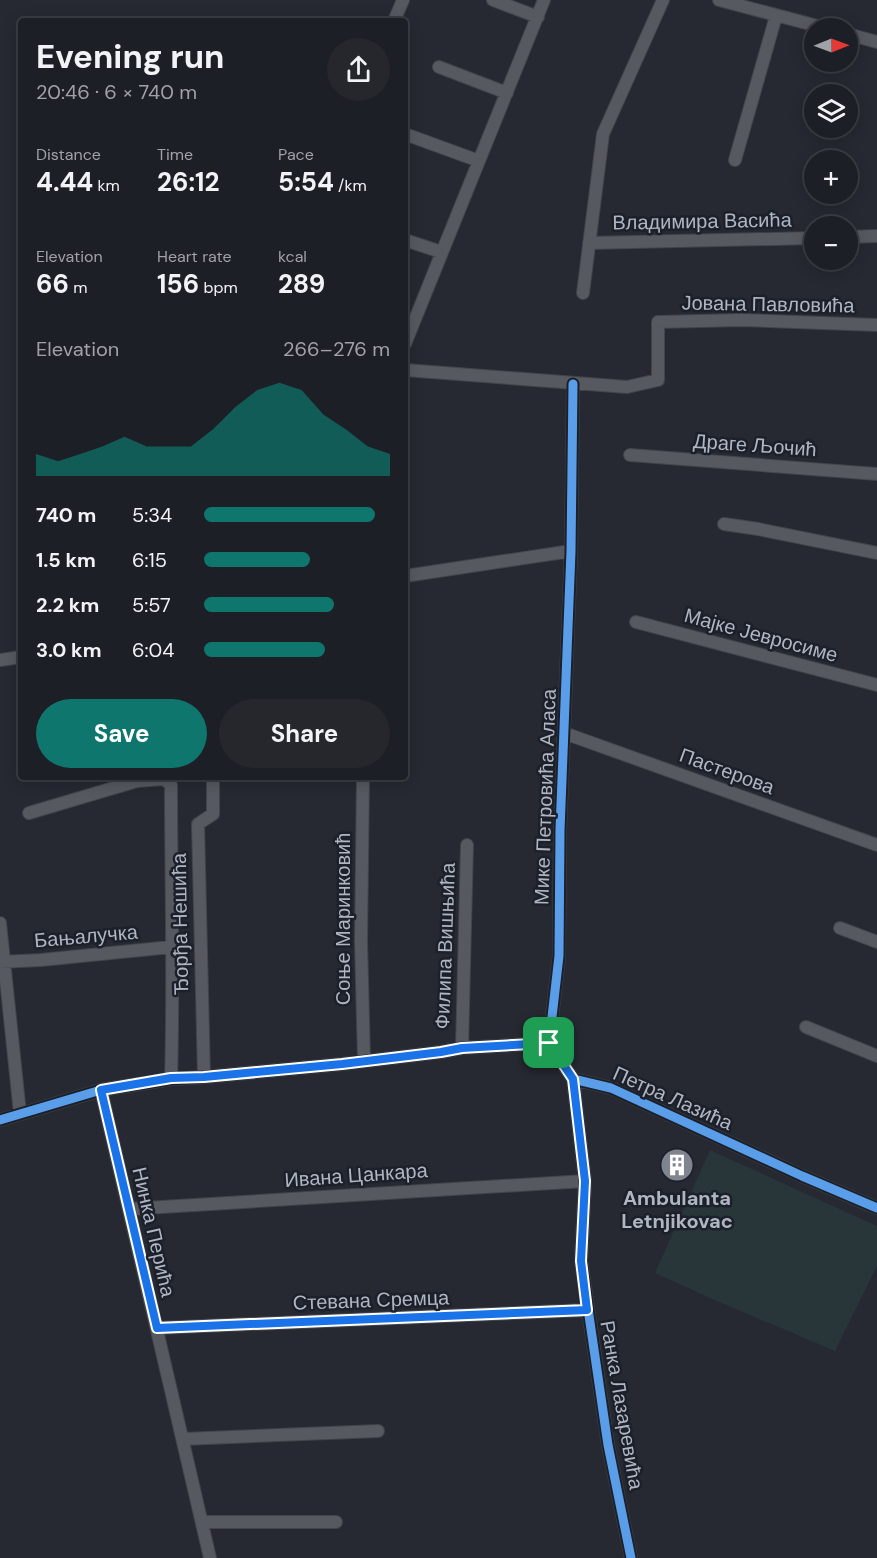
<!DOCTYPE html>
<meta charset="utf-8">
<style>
body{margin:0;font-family:"DM Sans",sans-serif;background:#25272d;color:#f1f3f6;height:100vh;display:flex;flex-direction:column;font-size:22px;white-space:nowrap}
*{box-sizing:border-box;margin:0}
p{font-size:20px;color:#a0a2a7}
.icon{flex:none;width:33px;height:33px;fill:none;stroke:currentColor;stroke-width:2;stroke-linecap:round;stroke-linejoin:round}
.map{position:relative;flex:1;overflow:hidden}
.details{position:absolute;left:18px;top:18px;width:390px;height:762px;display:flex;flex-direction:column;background:#1c1f25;border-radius:6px;box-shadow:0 3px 15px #0003,0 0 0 2px #3a3d42}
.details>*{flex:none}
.needle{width:39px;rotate:89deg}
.buttons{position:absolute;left:804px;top:18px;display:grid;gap:12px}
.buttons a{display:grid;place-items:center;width:54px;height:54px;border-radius:50%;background:#1c1f25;box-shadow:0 3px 15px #0003,0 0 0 2px #3a3d42;font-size:30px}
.pin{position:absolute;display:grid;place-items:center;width:51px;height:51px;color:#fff;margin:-26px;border-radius:12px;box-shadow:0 3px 9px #0006}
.round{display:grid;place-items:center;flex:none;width:63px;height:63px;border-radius:32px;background:#25272d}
.overview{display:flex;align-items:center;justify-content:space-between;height:102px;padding:0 18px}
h1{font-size:33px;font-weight:700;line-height:45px}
.stats{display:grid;grid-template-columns:repeat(3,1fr);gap:9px;height:102px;padding:6px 18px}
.stats div{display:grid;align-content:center}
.stats b{font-size:26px;font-weight:700}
.stats small{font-size:16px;font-weight:400}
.stats p{font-size:16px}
.chart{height:168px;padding:12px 18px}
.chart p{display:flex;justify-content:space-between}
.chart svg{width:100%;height:108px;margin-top:6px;fill:#0f766e;opacity:.7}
.button{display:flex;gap:12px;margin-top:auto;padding:12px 18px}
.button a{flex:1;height:69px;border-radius:36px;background:#0f766e;color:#fff;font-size:24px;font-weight:700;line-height:69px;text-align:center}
.button a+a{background:#25272d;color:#f1f3f6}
ul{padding:0 18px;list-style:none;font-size:20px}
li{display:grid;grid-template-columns:96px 72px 1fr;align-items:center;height:45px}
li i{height:15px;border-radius:8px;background:#0f766e}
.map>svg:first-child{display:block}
</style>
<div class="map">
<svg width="877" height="1558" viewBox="0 0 877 1558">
<rect width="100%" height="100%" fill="#262931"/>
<path fill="#283639" d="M710,1150L877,1226V1266L835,1351L717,1301L655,1273Z"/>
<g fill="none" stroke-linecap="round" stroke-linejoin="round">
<defs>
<path id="street" d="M493,0L538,17
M719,0L825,28
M394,21L403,0
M848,34L877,42
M439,67L507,93
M405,134L479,161
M735,160L776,16
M848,237L877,236
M405,240L441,252
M589,243L814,238
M583,293L603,134L663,0
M405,344L544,0
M405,370L627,387L658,380V322L742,320L877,325
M630,455L877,474
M724,524L758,529L877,553
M405,576L571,551
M636,622L877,685
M0,660L21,657
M564,733L877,845
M363,777L361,941L364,1060
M29,813L137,781L164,779L171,785C171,883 174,981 171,1079
M0,923L20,1113
M840,928L877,942
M0,962L41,960L171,947
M806,1027L877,1056
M549,1043L559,956L560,830L571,551L573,384
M462,1048L467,845
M204,1077L198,824L213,814V777
M573,1079L585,1181L581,1261L608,1445L631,1558
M101,1090L210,1558
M0,1120L101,1090L171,1079L204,1077L342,1064L441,1052L462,1048L549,1043L573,1079L611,1088L802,1176L877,1208
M129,1209L585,1181
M157,1328L587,1310
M183,1439L378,1431
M202,1522H336"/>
</defs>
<use href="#street" stroke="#42444a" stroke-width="14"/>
<use href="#street" stroke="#56595f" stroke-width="12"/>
<defs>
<path id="cycleway" d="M549,1043L559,956L560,830L571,551L573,384
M573,1079L585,1181L581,1261L608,1445L631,1558
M0,1120L101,1090L171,1079L204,1077L342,1064L441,1052L462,1048L549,1043L573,1079L611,1088L802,1176L877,1208"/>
</defs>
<use href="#cycleway" stroke="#1b202a" stroke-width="13"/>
<use href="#cycleway" stroke="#5a9eea" stroke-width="9"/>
</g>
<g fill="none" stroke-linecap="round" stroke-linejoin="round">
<defs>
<path id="route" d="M549,1043L573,1079L585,1181L581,1261L587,1310L157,1328L101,1090L171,1078L204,1077L342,1064L441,1052L462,1048Z"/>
</defs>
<use href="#route" stroke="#fff" stroke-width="12"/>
<use href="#route" stroke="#1a73e8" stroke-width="8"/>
</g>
<defs>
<symbol id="building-disc" viewBox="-11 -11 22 22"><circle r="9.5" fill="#80848f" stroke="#1b202a"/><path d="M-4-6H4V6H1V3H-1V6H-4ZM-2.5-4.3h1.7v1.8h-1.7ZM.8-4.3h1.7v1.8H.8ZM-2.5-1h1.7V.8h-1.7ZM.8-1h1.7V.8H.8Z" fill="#fff"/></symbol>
</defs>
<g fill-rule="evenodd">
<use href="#building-disc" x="658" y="1146" width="38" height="38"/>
</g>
<g text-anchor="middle" stroke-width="5" stroke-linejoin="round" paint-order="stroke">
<g font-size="20" fill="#b0b5c2" stroke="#1b202a">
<text transform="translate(702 221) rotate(-1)" y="7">Владимира Васића</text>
<text transform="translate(768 304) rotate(1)" y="7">Јована Павловића</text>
<text transform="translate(755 445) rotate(4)" y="7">Драге Љочић</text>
<text transform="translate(761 635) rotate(15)" y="7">Мајке Јевросиме</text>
<text transform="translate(727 771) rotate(20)" y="7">Пастерова</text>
<text transform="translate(545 797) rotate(-88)" y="7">Мике Петровића Аласа</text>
<text transform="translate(343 919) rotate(-90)" y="7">Соње Маринковић</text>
<text transform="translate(180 924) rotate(-91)" y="7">Ђорђа Нешића</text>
<text transform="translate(86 936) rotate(-5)" y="7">Бањалучка</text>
<text transform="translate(445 946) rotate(-88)" y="7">Филипа Вишњића</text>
<text transform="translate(673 1098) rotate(24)" y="7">Петра Лазића</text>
<text transform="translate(356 1175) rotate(-4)" y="7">Ивана Цанкара</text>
<text transform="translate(154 1232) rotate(77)" y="7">Нинка Перића</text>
<text transform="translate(371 1300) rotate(-2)" y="7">Стевана Сремца</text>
<text transform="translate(622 1405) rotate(80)" y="7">Ранка Лазаревића</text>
</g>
<g font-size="20" font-weight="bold" fill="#b0b5c2" stroke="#1b202a">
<text x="677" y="1205">Ambulanta<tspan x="677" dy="23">Letnjikovac</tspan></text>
</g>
</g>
</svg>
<div class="buttons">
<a><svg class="needle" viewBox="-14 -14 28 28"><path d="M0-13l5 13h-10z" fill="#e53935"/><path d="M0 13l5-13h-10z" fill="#a0a2a7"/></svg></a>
<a><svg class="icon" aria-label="layers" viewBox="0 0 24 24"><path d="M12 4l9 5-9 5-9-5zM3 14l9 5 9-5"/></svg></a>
<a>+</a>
<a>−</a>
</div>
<div class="pin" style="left:549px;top:1043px;background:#1e9e55"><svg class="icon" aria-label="arrive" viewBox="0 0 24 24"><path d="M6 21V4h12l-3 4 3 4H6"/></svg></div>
<section class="details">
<div class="overview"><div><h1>Evening run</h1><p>20:46 · 6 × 740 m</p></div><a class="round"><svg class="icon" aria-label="share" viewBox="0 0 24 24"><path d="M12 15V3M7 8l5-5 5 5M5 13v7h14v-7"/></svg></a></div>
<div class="stats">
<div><p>Distance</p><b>4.44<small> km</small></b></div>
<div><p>Time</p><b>26:12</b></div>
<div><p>Pace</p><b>5:54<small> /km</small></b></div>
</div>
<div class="stats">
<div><p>Elevation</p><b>66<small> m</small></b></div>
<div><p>Heart rate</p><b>156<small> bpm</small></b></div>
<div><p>kcal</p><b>289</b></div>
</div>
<div class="chart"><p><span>Elevation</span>266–276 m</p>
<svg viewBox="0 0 160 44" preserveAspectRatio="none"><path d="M0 44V35L10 38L20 35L30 32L40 28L50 32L60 32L70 32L80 25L90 16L100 9L110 6L120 9L130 19L140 25L150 32L160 35V44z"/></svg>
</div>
<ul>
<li><b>740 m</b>5:34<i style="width:92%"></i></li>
<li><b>1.5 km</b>6:15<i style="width:57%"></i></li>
<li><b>2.2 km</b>5:57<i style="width:70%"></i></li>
<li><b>3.0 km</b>6:04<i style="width:65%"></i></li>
</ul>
<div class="button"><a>Save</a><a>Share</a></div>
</section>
</div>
